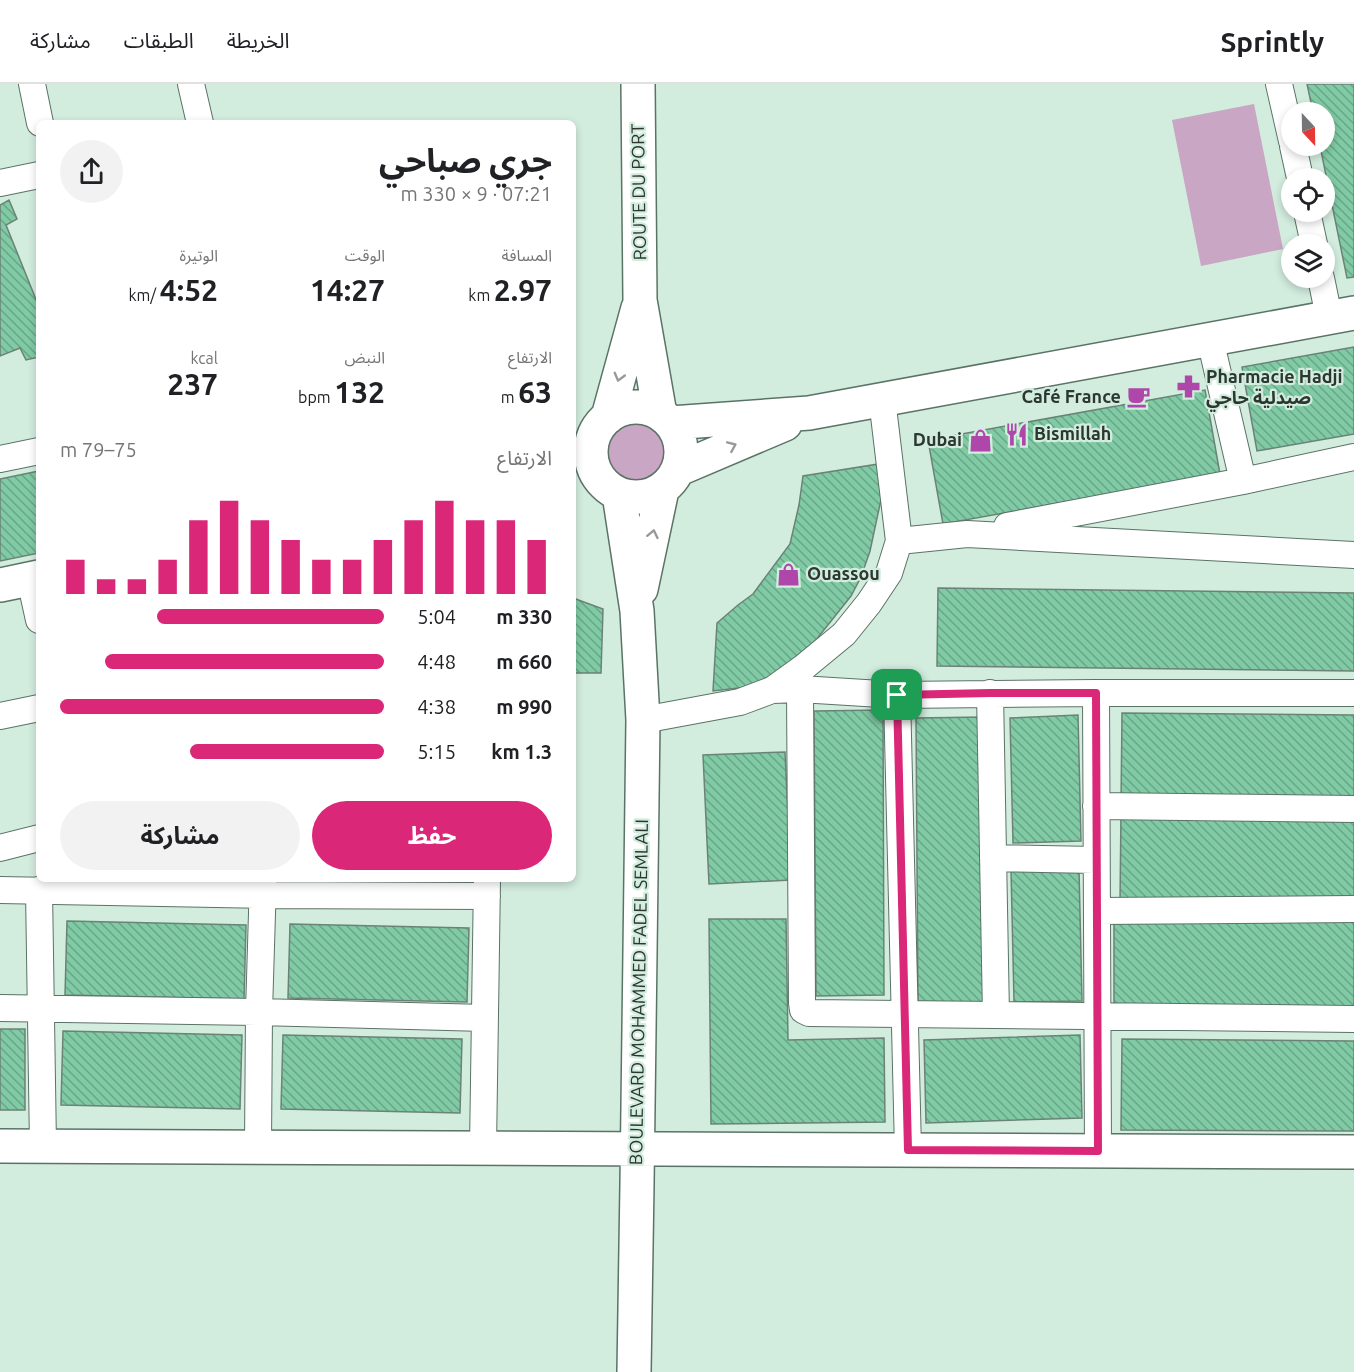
<!DOCTYPE html>
<html lang="ar">
<meta charset="utf-8">
<style>
body{margin:0;font-family:Ubuntu,"Noto Sans Arabic",sans-serif;background:#f2f2f2;color:#202124;direction:rtl;height:100vh;display:flex;flex-direction:column;font-size:22px;white-space:nowrap}
*{box-sizing:border-box;margin:0}
p{font-size:20px;color:#757577}
.icon{flex:none;width:33px;height:33px;fill:none;stroke:currentColor;stroke-width:2;stroke-linecap:round;stroke-linejoin:round}
.map{position:relative;flex:1;overflow:hidden;direction:ltr}
.sheet{position:absolute;left:36px;top:36px;width:540px;height:762px;display:flex;flex-direction:column;background:#fff;border-radius:9px;box-shadow:0 3px 9px #0003;direction:rtl}
.sheet>*{flex:none}
.needle{width:39px;rotate:158deg}
.controls{position:absolute;left:1281px;top:18px;display:grid;gap:12px}
.controls a{display:grid;place-items:center;width:54px;height:54px;border-radius:50%;background:#fff;box-shadow:0 3px 9px #0003;font-size:30px}
.pin{position:absolute;display:grid;place-items:center;width:51px;height:51px;color:#fff;margin:-26px;border-radius:12px;box-shadow:0 3px 9px #0006}
.round{display:grid;place-items:center;flex:none;width:63px;height:63px;border-radius:32px;background:#f2f2f2}
.headline{display:flex;align-items:center;justify-content:space-between;height:102px;padding:0 24px}
h1{font-size:33px;font-weight:700;line-height:45px}
.metrics{display:grid;grid-template-columns:repeat(3,1fr);gap:9px;height:102px;padding:6px 24px}
.metrics div{display:grid;align-content:center}
.metrics b{font-size:30px;font-weight:700}
.metrics small{font-size:16px;font-weight:400}
.metrics p{font-size:16px}
.chart{height:168px;padding:12px 24px}
.chart p{display:flex;justify-content:space-between}
.chart svg{width:100%;height:108px;margin-top:6px;stroke:#db2777;stroke-width:6}
.action{display:flex;gap:12px;margin-top:auto;padding:12px 24px}
.action a{flex:1;height:69px;border-radius:36px;background:#db2777;color:#fff;font-size:24px;font-weight:700;line-height:69px;text-align:center}
.action a+a{background:#f2f2f2;color:#202124}
ul{padding:0 24px;list-style:none;font-size:20px}
li{display:grid;grid-template-columns:96px 72px 1fr;align-items:center;height:45px}
li i{height:15px;border-radius:8px;background:#db2777}
header{display:flex;align-items:center;gap:36px;box-sizing:border-box;height:84px;padding:0 30px;background:#fff;border-bottom:2px solid #e0e0e0}
header strong{font-size:28px}
nav{display:flex;gap:33px;margin-inline-start:auto;font-size:21px}
.map>svg:first-child{display:block}
</style>
<header>
<strong>Sprintly</strong>
<nav><a>الخريطة</a><a>الطبقات</a><a>مشاركة</a></nav>
</header>
<div class="map">
<svg width="1354" height="1288" viewBox="0 0 1354 1288">
<defs>
<pattern id="building-back-hatch" width="6" height="6" patternUnits="userSpaceOnUse" patternTransform="scale(1.5)"><rect width="6" height="6" fill="#80cba5"/><path d="M-1 5l2 2M0 0l6 6M5-1l2 2" fill="none" stroke="#69a687"/></pattern>
</defs>
<rect width="100%" height="100%" fill="#d2ecde"/>
<path fill="#c8a6c4" d="M1254,20L1283,165L1201,182L1172,36Z
M604 368a34 34 0 1 1 68 0a34 34 0 1 1-68 0Z"/>
<path fill="url(#building-back-hatch)" stroke="#6b8376" stroke-width="1.5" d="M1307,0H1354V193L1347,194L1320,62H1324V28H1313Z
M9,116L17,135L6,141L39,223V273L26,276L20,264L0,272V121Z
M1354,263V350L1257,367L1242,283Z
M1205,306L1220,390L943,440L928,356Z
M885,379L882,411L870,467L861,493L851,512L812,561L777,590L747,603L713,607L717,539L738,521L753,510L790,460L799,421L803,392Z
M39,387V469L0,477V395Z
M938,504L1354,509V587L937,582Z
M573,514L603,525L601,589H573Z
M883,626L884,911L816,912L814,627Z
M1122,629L1354,631V721L1121,720Z
M1078,631L1081,757L1013,759L1010,634Z
M984,633L986,918L918,919L916,634Z
M785,668L791,796L709,800L703,671Z
M1121,728L1354,730V820L1120,819Z
M1079,785L1082,917L1014,918L1011,786Z
M291,795H447V807L291,810Z
M709,835H786L788,956L884,954L885,1038L711,1040Z
M1114,835L1354,837V927L1114,926Z
M67,837L246,841L244,915L65,911Z
M290,840L469,844L467,918L288,914Z
M0,945H25V1026H0Z
M63,947L242,951L240,1025L61,1021Z
M283,951L462,955L460,1029L281,1025Z
M1080,951L1082,1034L926,1039L924,956Z
M1122,955L1354,957V1047L1121,1046Z"/>
<g fill="none" stroke-linecap="round" stroke-linejoin="round">
<defs>
<path id="minor" d="M32,0L40,39
M191,0L200,39
M1279,0L1292,57
M1293,62L1300,94
M0,99L39,91
M1307,128L1314,160
M1321,194L1329,233
M1210,255L1243,397
M0,375L39,367
M1007,442L1243,397L1354,373
M899,457L967,450L1354,471
M30,495L39,536
M800,605L802,919L803,926L809,929L1354,935
M772,606L804,583L844,550L869,519L889,489L899,457L882,315
M990,609L996,931
M1096,609L1098,1067
M897,611L908,1066
M0,632L39,624
M643,636L740,618L772,606L800,605L897,611L1096,609H1354
M1096,722L1354,725
M0,764L39,754
M993,774L1096,776
M0,806L263,811L487,812
M39,806L43,1062
M1097,827L1354,825
M0,924L259,928L485,934
M258,1062L259,928L263,796
M483,1064L487,795"/>
<path id="tertiary" d="M638,0L640,216L660,330
M591 368a45 45 0 1 1 90 0a45 45 0 1 1-90 0Z
M608,333L638,224
M671,339L809,329L1354,229
M679,385L785,340
M619,410L637,527L643,636L637,1100L634,1288
M0,501L39,493
M641,505L662,406
M0,1062L1354,1068"/>
</defs>
<use href="#minor" stroke="#5b7366" stroke-width="28"/>
<use href="#tertiary" stroke="#5b7366" stroke-width="36"/>
<use href="#minor" stroke="#fff" stroke-width="26"/>
<use href="#tertiary" stroke="#fff" stroke-width="33"/>
</g>
<defs><path id="oneway-chevron" d="M-2-3.5L2.5 0L-2 3.5" fill="none" stroke-width="1.6" stroke-linecap="round" stroke-linejoin="round" transform="scale(1.5)"/></defs>
<g stroke="#969b98">
<use href="#oneway-chevron" transform="translate(619 293) rotate(105)"/>
<use href="#oneway-chevron" transform="translate(732 362) rotate(-23)"/>
<use href="#oneway-chevron" transform="translate(653 450) rotate(-78)"/>
</g>
<g fill="none" stroke-linecap="round" stroke-linejoin="round">
<defs>
<path id="route" d="M990,609H1096L1098,1067L908,1066L897,611Z"/>
</defs>
<use href="#route" stroke="#fff" stroke-width="12"/>
<use href="#route" stroke="#db2777" stroke-width="8"/>
</g>
<defs>
<symbol id="pharmacy-bare" viewBox="-9 -9 18 18"><path d="M-2-6h4v4h4v4h-4v4h-4v-4h-4v-4h4Z" fill="#af47aa" stroke="#d2ecde" stroke-width="2.5" paint-order="stroke"/></symbol>
<symbol id="cafe-bare" viewBox="-9 -9 18 18"><path d="M-5.5-4.5H6V0H3Q3 3.5 0 3.5H-2.5Q-5.5 3.5-5.5 0ZM3-3.2v2h1.7v-2ZM-6 4.5H4V6H-6Z" fill="#af47aa" stroke="#d2ecde" stroke-width="2.5" paint-order="stroke"/></symbol>
<symbol id="restaurant-bare" viewBox="-9 -9 18 18"><path d="M-5-6h1v4h1v-4h1v4h1v-4h1v5L-1.5 .5V6h-2V.5L-5-1ZM5-6V6H3V1.5H1.5Q1.5-4 5-6Z" fill="#af47aa" stroke="#d2ecde" stroke-width="2.5" paint-order="stroke"/></symbol>
<symbol id="shop-bare" viewBox="-9 -9 18 18"><path d="M-5-2.5h2.3a2.7 3.5 0 0 1 5.4 0H5L5.5 6h-11ZM-1.5-2.5h3a1.5 2.3 0 0 0-3 0Z" fill="#af47aa" stroke="#d2ecde" stroke-width="2.5" paint-order="stroke"/></symbol>
</defs>
<g fill-rule="evenodd">
<use href="#pharmacy-bare" x="1172" y="286" width="33" height="33"/>
<use href="#cafe-bare" x="1122" y="296" width="33" height="33"/>
<use href="#restaurant-bare" x="1000" y="334" width="33" height="33"/>
<use href="#shop-bare" x="964" y="340" width="33" height="33"/>
<use href="#shop-bare" x="772" y="474" width="33" height="33"/>
</g>
<g text-anchor="middle" stroke-width="4.5" stroke-linejoin="round" paint-order="stroke">
<g font-size="18" fill="#2c3731" stroke="#d2ecde">
<text transform="translate(639 108) rotate(-91)" y="6">ROUTE DU PORT</text>
<text transform="translate(639 908) rotate(-89)" y="6">BOULEVARD MOHAMMED FADEL SEMLALI</text>
</g>
<g font-size="18" font-weight="bold" fill="#2c3731" stroke="#d2ecde" text-anchor="start">
<text x="1206" y="299">Pharmacie Hadji<tspan x="1206" dy="21">صيدلية حاجي</tspan></text>
<text x="1121" y="319" text-anchor="end">Café France</text>
<text x="1034" y="356">Bismillah</text>
<text x="962" y="362" text-anchor="end">Dubai</text>
<text x="807" y="496">Ouassou</text>
</g>
</g>
</svg>
<div class="controls">
<a><svg class="needle" viewBox="-14 -14 28 28"><path d="M0-13l5 13h-10z" fill="#e53935"/><path d="M0 13l5-13h-10z" fill="#757577"/></svg></a>
<a><svg class="icon" aria-label="locate" viewBox="0 0 24 24"><circle cx="12" cy="12" r="6"/><path d="M12 2v4M12 18v4M2 12h4M18 12h4"/></svg></a>
<a><svg class="icon" aria-label="layers" viewBox="0 0 24 24"><path d="M12 4l9 5-9 5-9-5zM3 14l9 5 9-5"/></svg></a>
</div>
<div class="pin" style="left:897px;top:611px;background:#1e9e55"><svg class="icon" aria-label="arrive" viewBox="0 0 24 24"><path d="M6 21V4h12l-3 4 3 4H6"/></svg></div>
<section class="sheet">
<div class="headline"><div><h1>جري صباحي</h1><p>07:21 · 9 × 330 m</p></div><a class="round"><svg class="icon" aria-label="share" viewBox="0 0 24 24"><path d="M12 15V3M7 8l5-5 5 5M5 13v7h14v-7"/></svg></a></div>
<div class="metrics">
<div><p>المسافة</p><b>2.97<small> km</small></b></div>
<div><p>الوقت</p><b>14:27</b></div>
<div><p>الوتيرة</p><b>4:52<small> /km</small></b></div>
</div>
<div class="metrics">
<div><p>الارتفاع</p><b>63<small> m</small></b></div>
<div><p>النبض</p><b>132<small> bpm</small></b></div>
<div><p>kcal</p><b>237</b></div>
</div>
<div class="chart"><p><span>الارتفاع</span>75–79 m</p>
<svg viewBox="0 0 160 44" preserveAspectRatio="none"><path d="M5 44V30M15 44V38M25 44V38M35 44V30M45 44V14M55 44V6M65 44V14M75 44V22M85 44V30M95 44V30M105 44V22M115 44V14M125 44V6M135 44V14M145 44V14M155 44V22"/></svg>
</div>
<ul>
<li><b>330 m</b>5:04<i style="width:70%"></i></li>
<li><b>660 m</b>4:48<i style="width:86%"></i></li>
<li><b>990 m</b>4:38<i style="width:100%"></i></li>
<li><b>1.3 km</b>5:15<i style="width:60%"></i></li>
</ul>
<div class="action"><a>حفظ</a><a>مشاركة</a></div>
</section>
</div>
